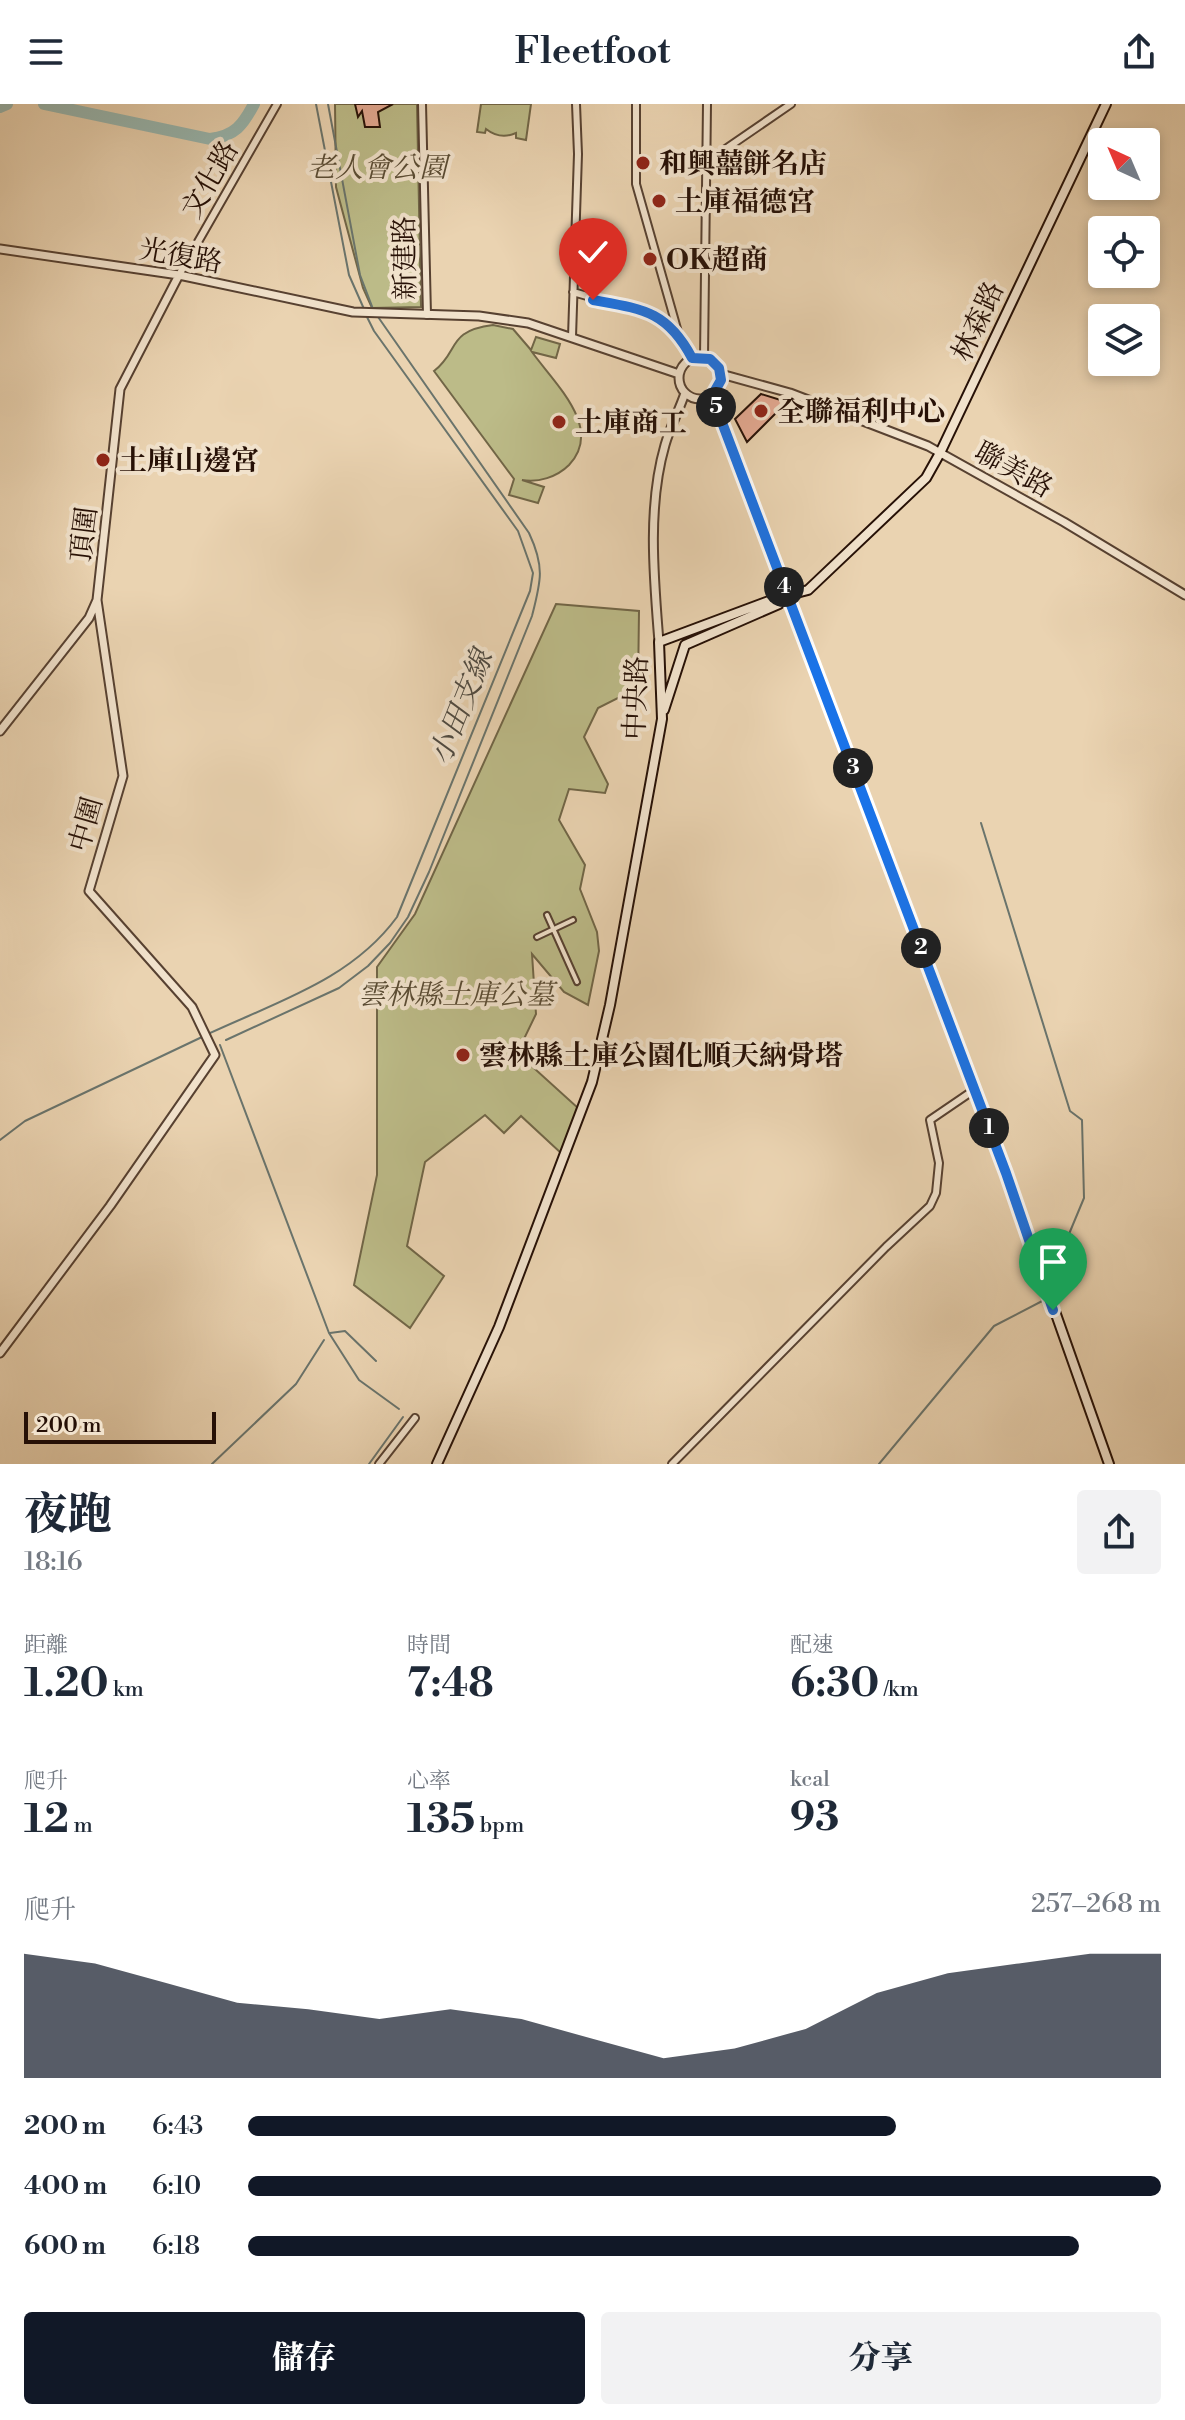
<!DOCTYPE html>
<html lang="zh-TW">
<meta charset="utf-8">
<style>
body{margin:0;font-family:"Libre Bodoni","Noto Serif TC",serif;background:#f2f2f3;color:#1f2937;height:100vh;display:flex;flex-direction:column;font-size:30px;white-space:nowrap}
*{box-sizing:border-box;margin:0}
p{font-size:26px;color:#747a83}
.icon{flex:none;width:44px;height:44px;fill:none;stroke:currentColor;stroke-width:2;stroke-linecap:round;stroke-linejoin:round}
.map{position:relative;height:1360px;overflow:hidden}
.side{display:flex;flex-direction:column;background:#fff;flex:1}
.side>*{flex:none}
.needle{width:52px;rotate:316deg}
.buttons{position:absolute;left:1088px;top:24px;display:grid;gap:16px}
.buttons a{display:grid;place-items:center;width:72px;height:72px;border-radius:8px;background:#fff;box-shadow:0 4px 12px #0003;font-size:40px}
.scale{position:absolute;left:24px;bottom:20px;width:192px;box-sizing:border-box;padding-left:8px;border:4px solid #261006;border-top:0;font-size:22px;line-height:28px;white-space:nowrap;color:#261006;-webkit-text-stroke:6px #f1e2cc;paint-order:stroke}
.pin{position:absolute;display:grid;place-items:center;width:68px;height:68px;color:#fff;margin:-82px -34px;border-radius:50% 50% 50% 0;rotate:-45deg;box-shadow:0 0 8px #0007}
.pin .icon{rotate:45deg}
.km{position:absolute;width:40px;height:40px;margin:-20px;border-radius:50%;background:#222;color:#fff;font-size:22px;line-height:40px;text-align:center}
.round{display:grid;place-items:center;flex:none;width:84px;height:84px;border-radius:8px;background:#f2f2f3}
.summary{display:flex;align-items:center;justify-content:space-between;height:136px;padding:0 24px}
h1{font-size:44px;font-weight:800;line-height:60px}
.figures{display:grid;grid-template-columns:repeat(3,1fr);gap:12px;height:136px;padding:8px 24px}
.figures div{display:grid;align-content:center}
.figures b{font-size:40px;font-weight:800}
.figures small{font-size:22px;font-weight:400}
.figures p{font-size:22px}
.chart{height:224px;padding:16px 24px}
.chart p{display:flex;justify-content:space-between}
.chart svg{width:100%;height:144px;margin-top:8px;fill:#111827;opacity:.7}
.action{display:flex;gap:16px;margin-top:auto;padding:16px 24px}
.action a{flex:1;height:92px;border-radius:8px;background:#111827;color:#fff;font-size:32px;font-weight:800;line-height:92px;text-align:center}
.action a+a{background:#f2f2f3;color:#1f2937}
ul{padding:0 24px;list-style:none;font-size:26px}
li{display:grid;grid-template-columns:128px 96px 1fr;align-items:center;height:60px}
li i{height:20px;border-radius:10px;background:#111827}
header{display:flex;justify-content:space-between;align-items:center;height:104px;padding:0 24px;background:#fff;font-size:36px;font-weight:800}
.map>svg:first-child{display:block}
</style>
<header><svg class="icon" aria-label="menu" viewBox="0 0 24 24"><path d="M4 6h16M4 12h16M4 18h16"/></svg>Fleetfoot<svg class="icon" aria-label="share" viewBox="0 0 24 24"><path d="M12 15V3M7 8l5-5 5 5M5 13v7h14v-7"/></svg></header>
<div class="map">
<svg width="1185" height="1360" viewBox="0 0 1185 1360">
<rect width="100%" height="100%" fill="#ead3b1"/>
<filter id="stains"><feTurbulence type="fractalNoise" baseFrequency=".0025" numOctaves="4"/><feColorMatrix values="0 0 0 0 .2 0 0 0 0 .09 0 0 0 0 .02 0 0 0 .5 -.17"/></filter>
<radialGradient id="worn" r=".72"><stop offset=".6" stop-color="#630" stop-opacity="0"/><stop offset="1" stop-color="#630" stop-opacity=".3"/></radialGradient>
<path fill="#bcbb88" stroke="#716647" stroke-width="2" d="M335,0H417L421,203L372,204L363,184L336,83Z
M481,0H531L526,36L516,34V29C505,34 495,32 486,25L485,29L477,28Z
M493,221L513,225L531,246L536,233L560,240L556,254L532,248C555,280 604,324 569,361C557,373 538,379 522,376L544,383L538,399L509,391L514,375L434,267C460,247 446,227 493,221Z
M556,500L639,507L638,584L598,604L584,633L608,680L605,689L569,685L559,716L585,761L580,785L597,828L599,847L588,901L564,888L532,850L536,910L521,941L525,956L578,1004L562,1050L521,1012L504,1029L485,1011L425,1058L407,1142L444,1172L410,1224L354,1181L377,1071V863L415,810Z"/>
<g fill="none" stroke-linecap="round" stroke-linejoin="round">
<path stroke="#6a746c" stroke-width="2" d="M316,0L349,171L364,205
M328,0L360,171L373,205
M981,719L1070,1007L1082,1016L1084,1094L1054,1166L1060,1189L1054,1191
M208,930C276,898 351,876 397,813L530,487L533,469L518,427L374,227L366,211
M226,936L339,884L368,862L390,839L408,813L429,768L532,512C541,477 545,463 529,429L376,210
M220,941L329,1229L359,1276L399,1305
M0,1036L25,1017L202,933
M330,1229L345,1227L376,1257
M212,1360L296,1280L324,1236
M369,1360L403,1313
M879,1360L994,1222L1048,1194"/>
<path stroke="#98b7b0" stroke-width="12" d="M44,0L210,35C235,32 243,21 254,0
M0,3L7,0"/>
</g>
<path fill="#e5aa93" stroke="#261006" stroke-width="2" d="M355,0H393L378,8L380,23H365L362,7L358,13Z
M761,290L787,298L747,338L735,315Z"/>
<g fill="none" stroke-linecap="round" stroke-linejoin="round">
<defs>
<path id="pedestrian" d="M547,811L577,878
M537,833L573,816"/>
<path id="minor" d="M422,0L427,211
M636,0V80L678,228L692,254
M708,57L791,0
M179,171L277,0
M573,188L657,212L677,227
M572,233L578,50L576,0
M704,253L707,0
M379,1360L415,1314
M672,1360L886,1143L930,1102L936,1089L939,1059L930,1016L974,986"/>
<path id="tertiary" d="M0,145L179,171L353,208L479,212L528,219L679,270
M679 274a21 21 0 1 1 42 0a21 21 0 1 1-42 0Z
M721,270L790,289L928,342L1064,418L1185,491
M659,538C654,475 647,403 665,341C670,323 679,307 685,289
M0,627L89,514L97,496L120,285L179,171
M0,1249L110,1102L215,951L192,903L89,787L123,672L97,496"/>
<path id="secondary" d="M712,292L1006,1069L1109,1360
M664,606L685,541L779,500L787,493
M437,1360L499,1223L592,978L610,901L662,615L659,538L777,494L808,486L926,374L940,349L1106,0"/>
</defs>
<use href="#pedestrian" stroke="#574131" stroke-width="8"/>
<use href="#minor" stroke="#574131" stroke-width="10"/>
<use href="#tertiary" stroke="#574131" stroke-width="11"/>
<use href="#secondary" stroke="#261006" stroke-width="12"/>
<use href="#pedestrian" stroke="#f1e2cc" stroke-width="4"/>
<use href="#minor" stroke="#f1e2cc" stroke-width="6"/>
<use href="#tertiary" stroke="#f1e2cc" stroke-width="7"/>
<use href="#secondary" stroke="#f1e2cc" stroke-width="8"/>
</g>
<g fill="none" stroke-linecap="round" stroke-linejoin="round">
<defs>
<path id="route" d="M593,196C643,205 667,207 692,254L710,255L719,264L721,276L712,292L1006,1069L1053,1206"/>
</defs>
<use href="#route" stroke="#fff" stroke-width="16"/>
<use href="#route" stroke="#1a73e8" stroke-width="10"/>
</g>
<g fill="#8f2418" stroke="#f1e2cc" stroke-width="3">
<circle cx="643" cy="59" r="8"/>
<circle cx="659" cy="97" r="8"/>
<circle cx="650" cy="155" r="8"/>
<circle cx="761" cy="307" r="8"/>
<circle cx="559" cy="318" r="8"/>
<circle cx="103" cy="356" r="8"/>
<circle cx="463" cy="951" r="8"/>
</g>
<g text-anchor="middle" stroke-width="8" stroke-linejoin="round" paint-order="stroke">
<g font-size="28" font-weight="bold" fill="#261006" stroke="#f1e2cc" text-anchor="start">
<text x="659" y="69">和興囍餅名店</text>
<text x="675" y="107">土庫福德宮</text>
<text x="666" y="165">OK超商</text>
<text x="777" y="317">全聯福利中心</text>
<text x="575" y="328">土庫商工</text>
<text x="119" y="366">土庫山邊宮</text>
<text x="479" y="961">雲林縣土庫公園化順天納骨塔</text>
</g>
<g font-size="28" font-style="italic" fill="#5a4c34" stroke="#f1e2cc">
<text x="377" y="73">老人會公園</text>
<text x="456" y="900">雲林縣土庫公墓</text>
</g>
<g font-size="28" fill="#261006" stroke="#f1e2cc">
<text transform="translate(209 75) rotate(-60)" y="10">文化路</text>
<text transform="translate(181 151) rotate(10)" y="10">光復路</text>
<text transform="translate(404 154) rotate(-91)" y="10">新建路</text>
<text transform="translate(977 217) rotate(-65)" y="10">林森路</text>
<text transform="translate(1014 365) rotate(29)" y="10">聯美路</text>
<text transform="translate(83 430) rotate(-83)" y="10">頂圍</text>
<text transform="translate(635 594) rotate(-88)" y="10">中央路</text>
<text transform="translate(85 720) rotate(-74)" y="10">中圍</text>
</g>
<g font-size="30" font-style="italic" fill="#4e4a42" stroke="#f1e2cc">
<text transform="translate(461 603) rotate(-68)" y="10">小田支線</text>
</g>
</g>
<rect width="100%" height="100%" filter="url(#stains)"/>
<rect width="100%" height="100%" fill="url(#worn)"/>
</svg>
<div class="buttons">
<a><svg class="needle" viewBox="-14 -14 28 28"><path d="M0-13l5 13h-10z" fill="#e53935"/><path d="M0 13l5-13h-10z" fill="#747a83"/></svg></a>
<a><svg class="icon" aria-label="locate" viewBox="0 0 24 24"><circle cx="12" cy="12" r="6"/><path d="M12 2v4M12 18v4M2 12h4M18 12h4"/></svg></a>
<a><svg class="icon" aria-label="layers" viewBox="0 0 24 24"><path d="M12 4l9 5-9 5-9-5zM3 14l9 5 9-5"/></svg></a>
</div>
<div class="scale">200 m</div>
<div class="pin" style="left:1053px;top:1206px;background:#1e9e55"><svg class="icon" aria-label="arrive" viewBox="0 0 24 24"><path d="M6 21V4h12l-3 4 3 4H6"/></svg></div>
<div class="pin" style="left:593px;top:196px;background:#d93025"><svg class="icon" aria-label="check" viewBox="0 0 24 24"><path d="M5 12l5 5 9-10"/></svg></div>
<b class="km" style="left:989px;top:1024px">1</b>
<b class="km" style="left:921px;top:844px">2</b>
<b class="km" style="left:853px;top:664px">3</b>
<b class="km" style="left:784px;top:483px">4</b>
<b class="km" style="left:716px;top:303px">5</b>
</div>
<section class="side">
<div class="summary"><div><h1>夜跑</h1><p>18:16</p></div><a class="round"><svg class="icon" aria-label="share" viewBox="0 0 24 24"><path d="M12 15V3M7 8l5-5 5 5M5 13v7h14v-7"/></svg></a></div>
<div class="figures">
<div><p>距離</p><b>1.20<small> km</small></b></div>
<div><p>時間</p><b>7:48</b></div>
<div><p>配速</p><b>6:30<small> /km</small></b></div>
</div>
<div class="figures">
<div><p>爬升</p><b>12<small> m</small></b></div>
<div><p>心率</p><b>135<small> bpm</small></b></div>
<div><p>kcal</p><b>93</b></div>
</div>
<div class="chart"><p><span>爬升</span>257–268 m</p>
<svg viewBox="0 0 160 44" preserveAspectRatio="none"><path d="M0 44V6L10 9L20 15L30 21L40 23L50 26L60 23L70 26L80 32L90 38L100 35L110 29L120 18L130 12L140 9L150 6L160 6V44z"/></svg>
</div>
<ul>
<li><b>200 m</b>6:43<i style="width:71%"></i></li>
<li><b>400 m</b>6:10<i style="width:100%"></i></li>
<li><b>600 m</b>6:18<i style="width:91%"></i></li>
</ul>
<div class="action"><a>儲存</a><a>分享</a></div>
</section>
